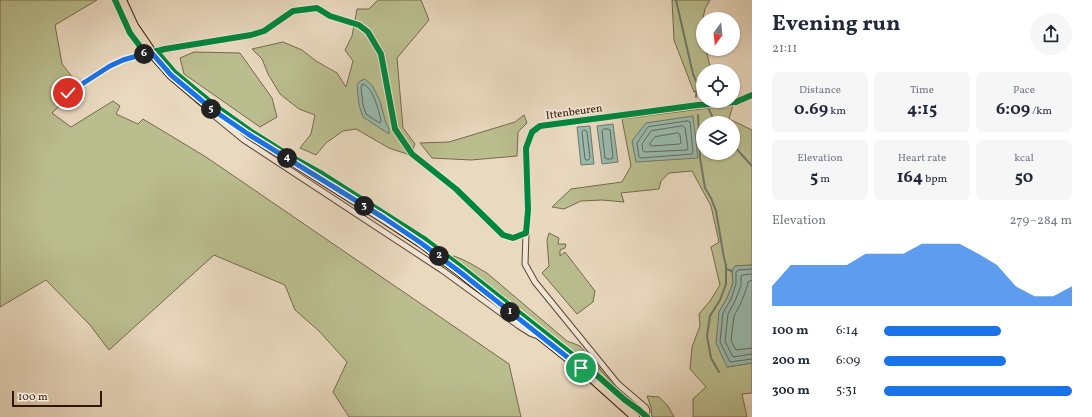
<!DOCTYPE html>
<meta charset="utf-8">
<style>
body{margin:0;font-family:Vollkorn,serif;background:#f6f6f7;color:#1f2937;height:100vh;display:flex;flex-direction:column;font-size:15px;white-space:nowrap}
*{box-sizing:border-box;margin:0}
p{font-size:13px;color:#747a83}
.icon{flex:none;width:22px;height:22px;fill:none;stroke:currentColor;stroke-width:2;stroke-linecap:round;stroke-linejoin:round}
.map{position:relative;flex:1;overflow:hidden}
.details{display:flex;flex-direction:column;background:#fff;width:340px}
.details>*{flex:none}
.needle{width:26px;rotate:195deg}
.fabs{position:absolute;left:696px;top:12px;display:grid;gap:8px}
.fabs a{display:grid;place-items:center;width:44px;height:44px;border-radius:50%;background:#fff;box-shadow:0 1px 3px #0004;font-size:20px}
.scale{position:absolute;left:12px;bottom:10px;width:90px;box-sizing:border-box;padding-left:4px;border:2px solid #341404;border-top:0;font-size:11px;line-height:14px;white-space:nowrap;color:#341404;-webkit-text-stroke:3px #f1e6d5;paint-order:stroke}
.pin{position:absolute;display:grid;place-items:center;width:34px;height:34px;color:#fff;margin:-17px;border:2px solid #fff;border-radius:50%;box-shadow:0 1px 4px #0007}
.km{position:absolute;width:20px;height:20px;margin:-10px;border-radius:50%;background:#222;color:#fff;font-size:11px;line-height:20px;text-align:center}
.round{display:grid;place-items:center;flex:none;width:42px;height:42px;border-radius:21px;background:#f6f6f7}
.head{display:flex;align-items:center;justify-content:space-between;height:68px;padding:0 20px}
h1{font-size:22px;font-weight:700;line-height:30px}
.figures{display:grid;grid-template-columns:repeat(3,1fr);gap:6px;height:68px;padding:4px 20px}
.figures div{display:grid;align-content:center;border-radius:6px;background:#f6f6f7;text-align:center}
.figures b{font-size:17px;font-weight:700}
.figures small{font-size:11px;font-weight:400}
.figures p{font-size:11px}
.chart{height:112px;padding:8px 20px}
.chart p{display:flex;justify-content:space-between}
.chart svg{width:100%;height:72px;margin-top:4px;fill:#1a73e8;opacity:.7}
ul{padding:0 20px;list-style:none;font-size:13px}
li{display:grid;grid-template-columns:64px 48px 1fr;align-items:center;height:30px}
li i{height:10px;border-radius:5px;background:#1a73e8}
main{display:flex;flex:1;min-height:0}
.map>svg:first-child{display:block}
</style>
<main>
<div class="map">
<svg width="752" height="417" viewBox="0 0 752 417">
<rect width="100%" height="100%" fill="#e9d9bf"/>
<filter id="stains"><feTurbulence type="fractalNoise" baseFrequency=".005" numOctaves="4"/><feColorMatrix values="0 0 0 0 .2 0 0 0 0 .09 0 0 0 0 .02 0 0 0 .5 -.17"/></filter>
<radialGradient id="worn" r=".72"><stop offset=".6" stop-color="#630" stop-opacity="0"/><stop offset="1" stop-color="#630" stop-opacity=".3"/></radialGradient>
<path fill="#babe8f" stroke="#77694a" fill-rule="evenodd" d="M0,0H97L55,25L62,64L80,87L52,113L71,127L113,101L120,106L116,114L138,124L143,119L206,157L509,364L521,417H349L333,392L347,362L319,331L295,310L285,285L214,255L109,350L90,325L46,280L0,307Z
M378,0H421L429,20L397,58L403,128L415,144L410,155L389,148L356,129L343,131L326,143L316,155L300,148L311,134L315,115L299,109L280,94L268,74L262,59L252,49L283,42L302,50L316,61L337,73L346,87L353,61L345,50L352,36L357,9H369Z
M672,0H710L705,9L701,27L703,37V49H706L711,71H703V89L694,92L674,40Z
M194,52L240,53L272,98L277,117L260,127L184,74L180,58Z
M733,105L729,119L752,130V265L735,266L732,271L733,283L727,298L719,312L727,367L752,363V393L742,394L747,417H693V399L706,387L690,369L692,347L700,326L699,314L710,301L720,285L711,247L719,242L711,206L692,171L669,173L661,181L659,189L621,193L624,202L602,200L581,201L564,209L552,207L571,189L622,182L631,166L622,119ZM703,123H733V153H703Z
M524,115L527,123L518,132L517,156L471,160L432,158L420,143L449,142L515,122Z
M549,233L559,238L558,244H566L565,248L560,250V256L565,252L595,291L593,302L577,314L542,273L549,266L547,240Z
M454,256C466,260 476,267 487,273L567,341L580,346L613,384L629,399L638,405L640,409L622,397L559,342L451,257Z
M647,396L659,397L668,406L674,417H652L651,407Z"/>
<path fill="#98baae" stroke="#70786a" d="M365,79L372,85L380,101L386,123L389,129V134L363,117L359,105L357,85L360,81Z
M693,116L698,158L636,162L632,141L646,123Z
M613,124L618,162L602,164L597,126Z
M590,126L594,164L581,165L577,127Z
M752,265V363L727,367L716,343L719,312L727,298L733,283L732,271L735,266Z"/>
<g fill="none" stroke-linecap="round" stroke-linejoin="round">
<path stroke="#666759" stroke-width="1" d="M363,84C374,88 378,110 381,120L380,123L378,122L366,114L363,105L361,88Z
M688,121L690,122L693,152L692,154L641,158L639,157L637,143L648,127Z
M683,126L685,128L688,148L687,150L645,152L643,151L642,144L651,131Z
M604,129H608L610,130L613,157L612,159H607L605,158L602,131Z
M584,130L586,131L587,132L590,158L588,160H586L585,159L582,132Z
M678,133L680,135L681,143L680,144L652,146L650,145V143L655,137Z
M752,269L738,270L736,272V284L731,299L723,313L720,342L730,362L752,359
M752,274L743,275L741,276V286L735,301L728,314L725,341L733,357L752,354
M752,280L748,282L747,287L741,303L734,316L731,341L736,350L752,348"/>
<path stroke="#70786a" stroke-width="2" d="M676,0L693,74L703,97
M696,97L697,83
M705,101L712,116L717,123
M698,115L700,158L705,188L711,198L716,211L724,258L726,265V284L720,300L710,316L707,336L711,358L719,372
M733,145L752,166
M726,269L732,271"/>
<defs>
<path id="minor" d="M68,93L110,66L123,60L151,52
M214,111L216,117L244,140L442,270L519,326L530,333L535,335
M645,417L647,411L646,408L618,384L535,282L525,264L526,233L528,210L526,148L532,132L540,126L698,105L736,102L752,95"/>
<path id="primary" d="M122,0L134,26L156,58L171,75L198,98L213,110L249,134L384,219L421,243L460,272L577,365L635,417"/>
</defs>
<use href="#minor" stroke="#614533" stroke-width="7"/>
<use href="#primary" stroke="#341404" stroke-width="10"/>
<use href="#minor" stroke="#f1e6d5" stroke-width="5"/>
<use href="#primary" stroke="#e9d9bf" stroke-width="8"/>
<defs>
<path id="cycleway" d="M115,0L130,33L146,54L165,49L251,35L264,31L293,11L317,8L330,16L359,25L368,32L381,54L395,129L412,154L456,189L503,235L513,238L526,233L528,210L526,148L532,132L540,126L698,105L736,102L752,95
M156,51L174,72L215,106L250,131L293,158L322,174L424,239L462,268L584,364L625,400L639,410L647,417"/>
</defs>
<use href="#cycleway" stroke="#f1e6d5" stroke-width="8"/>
<use href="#cycleway" stroke="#00873e" stroke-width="6"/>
</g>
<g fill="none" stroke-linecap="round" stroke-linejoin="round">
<defs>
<path id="route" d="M68,93L110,66L123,60L151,52L171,75L213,110L248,134L384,218L421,243L460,272L581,368"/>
</defs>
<use href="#route" stroke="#fff" stroke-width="8"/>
<use href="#route" stroke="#1a73e8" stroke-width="5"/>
</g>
<g text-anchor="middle" stroke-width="4" stroke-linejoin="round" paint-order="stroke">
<g font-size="11" fill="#341404" stroke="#f1e6d5">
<text transform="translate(574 111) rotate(-8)" y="4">Ittenbeuren</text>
</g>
</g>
<rect width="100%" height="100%" filter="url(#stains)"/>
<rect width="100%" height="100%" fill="url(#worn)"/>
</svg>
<div class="fabs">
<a><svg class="needle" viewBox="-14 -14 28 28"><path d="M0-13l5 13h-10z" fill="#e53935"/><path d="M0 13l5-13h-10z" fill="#747a83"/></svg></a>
<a><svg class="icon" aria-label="locate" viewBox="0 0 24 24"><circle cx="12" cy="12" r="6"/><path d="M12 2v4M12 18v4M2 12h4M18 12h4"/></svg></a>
<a><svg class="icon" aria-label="layers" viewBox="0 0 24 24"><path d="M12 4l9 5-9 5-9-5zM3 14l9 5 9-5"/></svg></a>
</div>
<div class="scale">100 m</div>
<div class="pin" style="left:581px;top:368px;background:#1e9e55"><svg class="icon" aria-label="arrive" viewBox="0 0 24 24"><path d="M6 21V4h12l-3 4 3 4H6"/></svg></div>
<div class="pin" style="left:68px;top:93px;background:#d93025"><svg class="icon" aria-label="check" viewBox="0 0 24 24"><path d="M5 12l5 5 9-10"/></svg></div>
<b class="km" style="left:510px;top:312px">1</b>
<b class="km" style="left:439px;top:256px">2</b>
<b class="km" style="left:364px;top:206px">3</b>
<b class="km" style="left:287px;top:158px">4</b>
<b class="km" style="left:211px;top:109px">5</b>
<b class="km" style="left:144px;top:54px">6</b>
</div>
<section class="details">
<div class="head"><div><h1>Evening run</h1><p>21:11</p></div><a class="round"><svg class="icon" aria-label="share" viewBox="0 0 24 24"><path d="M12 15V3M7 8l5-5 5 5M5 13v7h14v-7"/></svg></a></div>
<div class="figures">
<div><p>Distance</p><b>0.69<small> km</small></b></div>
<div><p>Time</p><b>4:15</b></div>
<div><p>Pace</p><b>6:09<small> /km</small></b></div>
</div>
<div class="figures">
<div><p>Elevation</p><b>5<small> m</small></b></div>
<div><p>Heart rate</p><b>164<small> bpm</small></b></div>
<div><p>kcal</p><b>50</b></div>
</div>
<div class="chart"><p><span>Elevation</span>279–284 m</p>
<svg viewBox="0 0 160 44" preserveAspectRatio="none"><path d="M0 44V32L10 19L20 19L30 19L40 19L50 12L60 12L70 12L80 6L90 6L100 6L110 12L120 19L130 32L140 38L150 38L160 32V44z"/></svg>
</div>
<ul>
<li><b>100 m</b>6:14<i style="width:62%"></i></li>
<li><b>200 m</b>6:09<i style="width:65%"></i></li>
<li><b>300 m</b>5:31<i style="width:100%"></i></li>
</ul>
</section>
</main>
